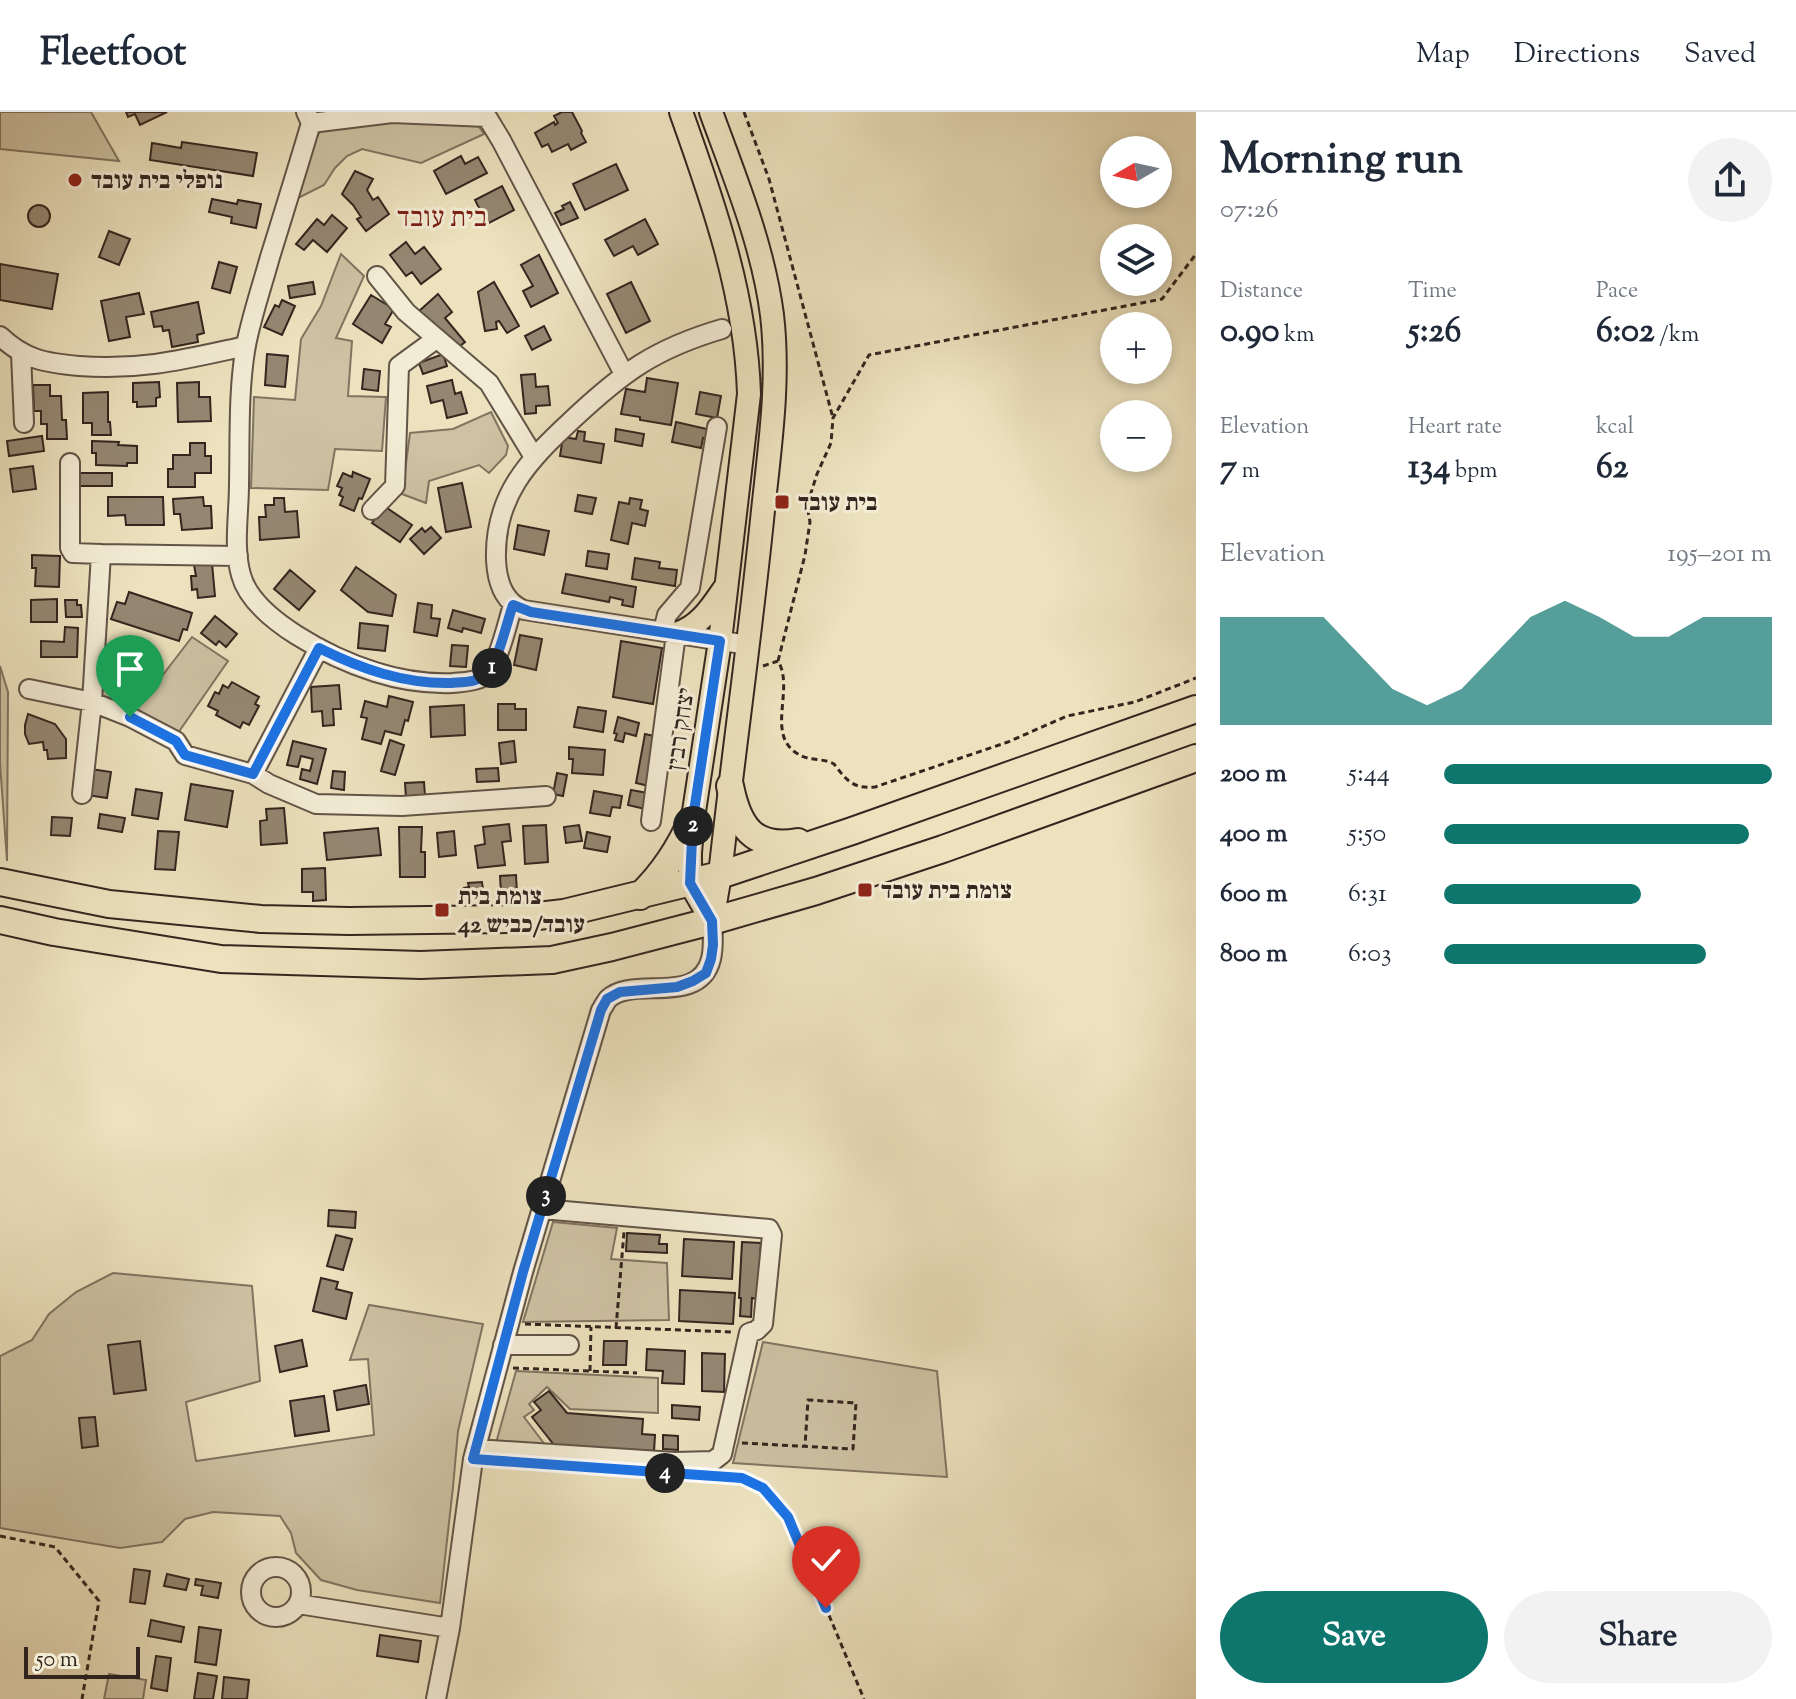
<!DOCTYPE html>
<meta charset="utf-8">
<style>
body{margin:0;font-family:"Sorts Mill Goudy","Frank Ruhl Libre",serif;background:#f2f2f3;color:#1f2937;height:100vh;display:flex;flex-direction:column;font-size:30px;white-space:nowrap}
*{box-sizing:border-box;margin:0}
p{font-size:26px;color:#747a83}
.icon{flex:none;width:44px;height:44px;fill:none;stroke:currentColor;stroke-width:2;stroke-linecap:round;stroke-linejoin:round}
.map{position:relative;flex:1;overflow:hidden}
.drawer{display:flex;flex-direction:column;background:#fff;width:600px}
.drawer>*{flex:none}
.needle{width:52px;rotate:261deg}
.buttons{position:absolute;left:1100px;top:24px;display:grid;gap:16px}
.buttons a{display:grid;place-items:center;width:72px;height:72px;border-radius:50%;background:#fff;box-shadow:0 4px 12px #0003;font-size:40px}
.scale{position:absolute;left:24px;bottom:20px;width:116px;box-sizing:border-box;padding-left:8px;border:4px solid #34251f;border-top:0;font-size:22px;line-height:28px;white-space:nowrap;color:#34251f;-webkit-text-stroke:6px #f3ecd5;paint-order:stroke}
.pin{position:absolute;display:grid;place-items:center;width:68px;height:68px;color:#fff;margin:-82px -34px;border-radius:50% 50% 50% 0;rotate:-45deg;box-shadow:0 0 8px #0007}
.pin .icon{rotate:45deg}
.km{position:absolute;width:40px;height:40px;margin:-20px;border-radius:50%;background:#222;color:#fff;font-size:22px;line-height:40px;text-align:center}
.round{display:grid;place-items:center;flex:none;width:84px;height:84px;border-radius:42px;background:#f2f2f3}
.summary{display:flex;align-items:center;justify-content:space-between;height:136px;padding:0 24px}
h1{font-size:44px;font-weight:700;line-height:60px}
.stats{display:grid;grid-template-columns:repeat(3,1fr);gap:12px;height:136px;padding:8px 24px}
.stats div{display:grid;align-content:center}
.stats b{font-size:34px;font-weight:700}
.stats small{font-size:22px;font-weight:400}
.stats p{font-size:22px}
.chart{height:224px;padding:16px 24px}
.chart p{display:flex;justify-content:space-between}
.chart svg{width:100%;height:144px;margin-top:8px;fill:#0f766e;opacity:.7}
.cta{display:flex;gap:16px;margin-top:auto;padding:16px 24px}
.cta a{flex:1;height:92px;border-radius:48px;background:#0f766e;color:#fff;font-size:32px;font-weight:700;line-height:92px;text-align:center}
.cta a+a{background:#f2f2f3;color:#1f2937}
ul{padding:0 24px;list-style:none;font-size:26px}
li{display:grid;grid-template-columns:128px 96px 1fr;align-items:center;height:60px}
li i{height:20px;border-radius:10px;background:#0f766e}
header{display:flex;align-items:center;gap:48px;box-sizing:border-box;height:112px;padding:0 40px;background:#fff;border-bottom:2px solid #e0e1e3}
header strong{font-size:38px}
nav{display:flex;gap:44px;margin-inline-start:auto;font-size:28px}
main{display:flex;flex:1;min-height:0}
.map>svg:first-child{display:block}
</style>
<header>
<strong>Fleetfoot</strong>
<nav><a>Map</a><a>Directions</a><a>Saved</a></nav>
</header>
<main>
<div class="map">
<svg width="1196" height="1587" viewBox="0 0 1196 1587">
<rect width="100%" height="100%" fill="#ece2be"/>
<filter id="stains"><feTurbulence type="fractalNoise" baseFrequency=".0025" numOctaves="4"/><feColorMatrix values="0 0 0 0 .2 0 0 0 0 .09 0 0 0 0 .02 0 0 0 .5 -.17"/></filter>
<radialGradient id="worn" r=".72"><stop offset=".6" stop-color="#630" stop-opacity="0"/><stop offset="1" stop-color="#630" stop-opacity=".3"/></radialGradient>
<path fill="#cdc2a3" stroke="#807461" stroke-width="2" d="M0,0H91L119,49L0,37Z
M468,8L479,15L484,22L421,51L362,37L347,44L335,56L324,73L298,86L312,33L321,18L376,9Z
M341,142L364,164L336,226L352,229L348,284L386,285L382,339L335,337L328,378L251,376L254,285L295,288L301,227L321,194Z
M491,300L508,334L506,343L489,361L479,353L429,369L426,391L402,382L410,321L453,317Z
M192,525L228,549L178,621L101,587L105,537L162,564Z
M0,554L8,580L7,749L0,651Z
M553,1110L617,1116L611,1147L667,1151L669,1208L523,1210Z
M113,1161L252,1174L260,1269L186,1290L196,1349L374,1323L368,1247L350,1248L369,1193L483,1212L458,1319L453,1375L440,1491L357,1478L321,1468L296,1441L291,1421L280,1404L213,1400L185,1407L162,1430L120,1436L0,1416V1244L32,1228L49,1202L76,1180Z
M763,1230L937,1259L947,1365L733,1351Z
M516,1259L658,1266V1301L570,1297L547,1275L529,1292L534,1298L524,1305L546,1334L496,1331Z
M109,1562L146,1568L143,1587H104Z"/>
<path fill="#948772" stroke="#34251f" stroke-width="2" d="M126,0H167L140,13L135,2L128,5Z
M562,0H572L582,19L581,21L586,30L571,38L568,32L552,40L548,32L542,35L535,21L554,10L555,13L558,11L554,4Z
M182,30L257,41L253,64L150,48L152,31L181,36Z
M461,44L465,52L478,45L487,61L446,82L434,59Z
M616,52L628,78L585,98L573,72Z
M355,59L373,67L367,78L373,88L378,85L389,102L366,119L357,107L361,105L353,93L342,82Z
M502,74L514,98L487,112L475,88Z
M212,87L237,92L238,88L261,92L256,116L231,111L232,105L209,100Z
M570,90L578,106L561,113L555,101L564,97L562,94Z
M28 104a11 11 0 1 1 22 0a11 11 0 1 1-22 0Z
M332,103L347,116L327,140L313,128L304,138L296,132L317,107L324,113Z
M645,107L658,132L638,143L633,134L614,144L605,128Z
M109,119L130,127L119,153L99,145Z
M406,130L415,142L424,135L441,157L421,172L412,160L406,164L390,143Z
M539,143L558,181L531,195L523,179L533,174L521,153Z
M219,150L237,155L230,181L212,176Z
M0,152L58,162L52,197L0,188Z
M313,170L315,182L290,186L288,174Z
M494,170L519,214L507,221L499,209L496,210L497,217L485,219L478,180Z
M631,170L650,209L626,221L607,182Z
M139,181L144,202L126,205L130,225L109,229L101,189Z
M438,182L452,200L445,206L465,230L455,238L418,200Z
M371,183L394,197L385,212L391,215L382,231L353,212Z
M282,188L295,194L282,223L264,215L275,193L279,195Z
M198,190L204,221L197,223L198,230L172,235L169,218L163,219L162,214L154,215L151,200Z
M544,214L551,228L532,238L525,224Z
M267,242L288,244L285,275L265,273Z
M443,242L447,254L423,262L419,251Z
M364,257L380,259L378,279L362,277Z
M535,262L536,275L548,274L550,293L536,294V301L525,302L521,263Z
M647,266L678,271L671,313L640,308V305L621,302L626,277L645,280Z
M452,268L455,282L461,280L467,301L447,306L443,288L431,291L427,274Z
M159,270L160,285L156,286V294L137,295V290H133V271Z
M199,270V285H210L211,309L178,310L177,271Z
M33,273H50V284H61L62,308H66L67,327H47V312H41V299H34Z
M108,280V310H110L111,323H92V311H83V281Z
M700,280L721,284L717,306L696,302Z
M676,310L711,318L709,327L703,326L701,336L672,330Z
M616,317L644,322L642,334L615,329Z
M578,319L585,320L584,329L604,332L601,351L560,344L563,325L576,327Z
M42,324L44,339L9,344L7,329Z
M92,329L119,330L118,333L137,334V351H127V354L96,353V341H92Z
M190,331H205V344H211V361H195V375H168V357H173V343H190Z
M33,354L36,377L13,380L10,357Z
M353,360L370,367L362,387L359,386L354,399L340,393L343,385L339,383L342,376L337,374L343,361L352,365Z
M80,361H112V374H80Z
M462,371L471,415L446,420L438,376Z
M578,383L596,386L592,402L575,399Z
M108,385H163L164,413H126L125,403L108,404Z
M203,385L204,394H211L212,416L182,418L180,402H174L173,387Z
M274,386H284L285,400L297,399L299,425L260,428L259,405H266L265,393H274Z
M630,386L642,388L640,397L648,399L645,414L632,411L628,432L611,428L619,390L629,392Z
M384,394L412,413L400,430L372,411Z
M518,413L549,419L544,443L514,437Z
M431,415L441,426L424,442L410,427L422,416L425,420Z
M588,439L609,442L607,457L586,454Z
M32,443L60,444L59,475L35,474L36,456H32Z
M635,446L660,450L659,456L677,458L675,474L632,467Z
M212,451L215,484L198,486L197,477L192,478L191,464H196L194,453Z
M356,455L396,483L392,504L368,500L341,478Z
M290,458L315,479L299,498L274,477Z
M566,462L636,475L633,495L622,493L623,488L610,485L609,490L562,481Z
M129,480L192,501L187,518L183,517L179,529L111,507L117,490L125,492Z
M57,487V510H31V488Z
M65,488H77V493H81L82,505H66Z
M418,491L432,493L431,506L440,507L437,524L414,520Z
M453,498L485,507L481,521L463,516L462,520L448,516Z
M215,504L237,522L226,535L219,529L216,533L201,521Z
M360,511L388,514L385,539L358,536Z
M65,515L78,516L77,545H41V529L64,530Z
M520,523L542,527L536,558L514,553Z
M621,529L662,536L653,592L613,585Z
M452,533L468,534L466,555L450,554Z
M232,570L259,585L255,592L259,594L249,613L243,610L240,616L216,603L218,599L208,594L215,580L219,582L223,573L228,576Z
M339,573L341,597H333L334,613L323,614L322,599L312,600L311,575Z
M389,584L413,590L408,609L405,608L401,623L385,619L381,632L362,627L367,606L361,605L365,589L387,595Z
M498,592H515V597H526V618H498Z
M464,593L465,623L431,625L430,595Z
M578,595L606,599L603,620L574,615Z
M28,602L55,612L66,627V646L48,647L47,638H44L43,630L29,632L25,622V613Z
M618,605L639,611L636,624L625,621L623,630L615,628L617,622L614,621Z
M645,622L658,625L649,674L636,671Z
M390,628L404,633L395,663L381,659Z
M293,629L326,637L317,672L300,667L302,657L310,659L313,647L301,644L298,655L287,653Z
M514,629L516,650L501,652L499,631Z
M569,635L605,638L603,663L572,661L573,647H569Z
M498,656L499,669L477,670L476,657Z
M91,657L111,660L107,686L87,683Z
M333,659L345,660L344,678L331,676Z
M557,661L567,663L563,684L553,682Z
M424,670L425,684L406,686L405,671Z
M191,672L233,679L227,715L185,708Z
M136,677L162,681L158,707L132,703Z
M631,678L648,681L645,697L628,693Z
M594,679L622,684L620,696L612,695L610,704L590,701Z
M284,696L287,731L261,733L260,709L267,708L266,697Z
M100,702L125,706L122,720L98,716Z
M52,705L72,706L70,724L51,723Z
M509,712L511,729L502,730L505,753L478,756L475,734L485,732L483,715Z
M546,713L548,750L525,752L523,714Z
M579,713L582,729L566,731L564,715Z
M399,715H422L421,740H425V765H400Z
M378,716L381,743L327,748L324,721Z
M158,719L179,720L175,758L155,757Z
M454,719L456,743L439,745L437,721Z
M587,720L610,725L607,740L584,736Z
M325,756L326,788L313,789V780H302V757Z
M516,763L517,781L501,782L500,764Z
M482,770L484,786L464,788L463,776L469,775L468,771Z
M329,1098L356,1100L355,1116L328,1114Z
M627,1121L660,1123L659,1132H667V1141L626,1139Z
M336,1123L352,1127L343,1158L327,1154Z
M684,1127L734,1130L732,1167L682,1164Z
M742,1130L761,1131L757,1187L752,1186L751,1205L740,1204L741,1186H739Z
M321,1166L338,1170L336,1177L352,1181L346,1207L313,1199Z
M680,1178L735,1181L733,1212L679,1209Z
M302,1228L307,1254L280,1260L275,1234Z
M140,1229L146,1278L114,1282L108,1233Z
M604,1229H627L626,1253H603Z
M647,1237L685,1239L684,1272L662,1271L663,1259L646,1258Z
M702,1241L725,1242L724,1280L702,1279Z
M366,1273L369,1292L337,1298L334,1279Z
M549,1279L567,1301L643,1307L642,1322L655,1323L654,1340L558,1338L532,1305L541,1298L534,1290Z
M324,1284L329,1319L295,1324L290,1289Z
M672,1293L700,1295L699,1308L672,1306Z
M95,1305L98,1334L82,1336L79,1306Z
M663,1323L678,1324V1338L663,1337Z
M134,1457L150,1459L145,1492L130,1490Z
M167,1462L189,1467L186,1478L164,1474Z
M196,1467L221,1471L218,1486L201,1483L203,1474L195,1473Z
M151,1508L184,1515L181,1530L148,1524Z
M199,1515L221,1518L216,1553L195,1550Z
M380,1523L421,1529L418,1550L377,1544Z
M156,1544L171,1546L167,1579L151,1576Z
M198,1561L217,1564L213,1587H194Z
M224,1565L249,1568L247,1587H222Z"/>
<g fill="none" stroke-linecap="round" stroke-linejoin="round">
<defs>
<path id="minor" d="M306,0L311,11C298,55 284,100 270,145C262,174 252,203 246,233C238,278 240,326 239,372C239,402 233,435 241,463C253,508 334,547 375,560C400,568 427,572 453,571C463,570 474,570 483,565C499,554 507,511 513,493
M484,0L501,28L624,262
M311,11L392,1L487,5
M377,164L406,200L489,271L534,345
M722,217C654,237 622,261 572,308C528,349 494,384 496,448C497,469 503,490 524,498L748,533
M0,224C25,248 46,251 79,254C141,259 186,247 246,234
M21,242L24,311
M70,351V436L73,441L101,442
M372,398L395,374L399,254L436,227
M663,519L667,503L690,476L717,315
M319,536L253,662L269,672L316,692L402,694L546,684
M29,577L92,590L130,605L176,629L185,643L253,662
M82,682L92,590L101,442L238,444
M651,709L676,522
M503,1233H569
M476,1337L675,1350L713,1349L722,1342L749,1221L757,1218L763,1212L772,1123L769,1117L542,1097
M251 1480a25 25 0 1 1 50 0a25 25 0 1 1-50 0Z
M298,1492L450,1516
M436,1587L450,1516L473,1347L523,1160L601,898C602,897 607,888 608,887C633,863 699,895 711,847C714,834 713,821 712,809"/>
<path id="major" d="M681,0C714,92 746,184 749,282L720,529L693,706L690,741V771L712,809
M711,0C735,66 763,133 772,203C780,271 769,340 762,408C750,526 733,644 720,763L712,809
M676,522C699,515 711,496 724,477"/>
<path id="highway" d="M730,674C738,714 753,738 798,730
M0,770L109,792L261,807L349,809L511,807L564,801L720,763L852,719L1196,597
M640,784C664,761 680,736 693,706
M0,808L54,820L221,847L421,853L552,848L612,835L712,809L816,779L943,737L1196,646"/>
</defs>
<use href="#minor" stroke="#625447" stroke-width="22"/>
<use href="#major" stroke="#34251f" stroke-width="26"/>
<use href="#highway" stroke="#34251f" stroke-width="30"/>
<path stroke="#34251f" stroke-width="3" stroke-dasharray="6 4" stroke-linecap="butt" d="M744,0L769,67L833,306
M778,549L805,443L810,410L808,399L810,384L817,362L831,331L833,306L869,243L1162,187L1196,142
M763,554L778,549C795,577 765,623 798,642C808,649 824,646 834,652C835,653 841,661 842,662C852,674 860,676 875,675L1008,630L1067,604L1135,590L1196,566
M525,1212L733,1220
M616,1216L624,1120
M513,1256L637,1261
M590,1259L591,1215
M742,1331L853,1337L856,1291L808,1288L805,1334
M720,1365L742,1366L763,1376L788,1405L864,1587
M0,1424L55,1435L99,1489L82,1587"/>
<use href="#minor" stroke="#f3ecd5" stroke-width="18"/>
<use href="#major" stroke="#ece2be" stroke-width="22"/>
<use href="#highway" stroke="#ece2be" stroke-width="26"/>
</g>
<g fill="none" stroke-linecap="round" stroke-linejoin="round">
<defs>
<path id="route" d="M130,605L176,629L185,643L253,662L319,536C361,557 404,572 451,571C462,570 477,571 486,562C498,552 507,509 513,493L531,500L720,529L693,706L690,771L712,809L713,833L711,847L706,861L693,869L677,875L620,880L607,887L601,898L523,1160L473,1347L742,1366L763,1376L788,1405L826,1496"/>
</defs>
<use href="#route" stroke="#fff" stroke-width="16"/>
<use href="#route" stroke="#1a73e8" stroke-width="10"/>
</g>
<g fill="#8f2418" stroke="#f3ecd5" stroke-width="3">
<circle cx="75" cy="68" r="8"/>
<rect x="774" y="382" width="16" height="16" rx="4"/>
<rect x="857" y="770" width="16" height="16" rx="4"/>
<rect x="434" y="790" width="16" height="16" rx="4"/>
</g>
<g text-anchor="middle" stroke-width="6" stroke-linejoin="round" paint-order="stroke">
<g font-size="24" font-weight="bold" fill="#34251f" stroke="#f3ecd5" text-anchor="start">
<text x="91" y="76">נופלי בית עובד</text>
<text x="798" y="398">בית עובד</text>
<text x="881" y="786">צומת בית עובד</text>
<text x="458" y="792">צומת בית<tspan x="458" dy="28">עובד/כביש 42</tspan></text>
</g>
<g font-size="24" fill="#34251f" stroke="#f3ecd5">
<text transform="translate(680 617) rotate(-82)" y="8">יצחק רבין</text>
</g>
<g font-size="28" fill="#7a1f14" stroke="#f3ecd5">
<text x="442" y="114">בית עובד</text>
</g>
</g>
<rect width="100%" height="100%" filter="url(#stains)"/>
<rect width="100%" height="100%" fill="url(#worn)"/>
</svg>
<div class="buttons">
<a><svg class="needle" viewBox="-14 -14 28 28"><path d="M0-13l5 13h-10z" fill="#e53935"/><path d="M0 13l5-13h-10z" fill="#747a83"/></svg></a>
<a><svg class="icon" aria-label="layers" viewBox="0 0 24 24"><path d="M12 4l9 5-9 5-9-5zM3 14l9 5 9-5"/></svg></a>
<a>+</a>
<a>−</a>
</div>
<div class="scale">50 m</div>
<div class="pin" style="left:130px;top:605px;background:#1e9e55"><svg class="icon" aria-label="arrive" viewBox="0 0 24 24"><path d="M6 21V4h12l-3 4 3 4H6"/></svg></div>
<div class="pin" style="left:826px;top:1496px;background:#d93025"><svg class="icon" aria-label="check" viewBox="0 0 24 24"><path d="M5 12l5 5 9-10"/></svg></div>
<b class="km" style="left:492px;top:556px">1</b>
<b class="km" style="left:693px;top:714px">2</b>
<b class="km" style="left:546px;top:1084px">3</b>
<b class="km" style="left:665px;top:1361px">4</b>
</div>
<section class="drawer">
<div class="summary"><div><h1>Morning run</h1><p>07:26</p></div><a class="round"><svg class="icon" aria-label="share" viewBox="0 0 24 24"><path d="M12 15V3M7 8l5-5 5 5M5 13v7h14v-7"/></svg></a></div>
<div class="stats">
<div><p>Distance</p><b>0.90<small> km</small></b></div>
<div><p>Time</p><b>5:26</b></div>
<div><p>Pace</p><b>6:02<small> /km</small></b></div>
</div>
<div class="stats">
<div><p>Elevation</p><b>7<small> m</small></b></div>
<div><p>Heart rate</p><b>134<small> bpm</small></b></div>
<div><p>kcal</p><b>62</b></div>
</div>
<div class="chart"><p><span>Elevation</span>195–201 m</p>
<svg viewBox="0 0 160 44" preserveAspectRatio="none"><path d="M0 44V11L10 11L20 11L30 11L40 22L50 33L60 38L70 33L80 22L90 11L100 6L110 11L120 17L130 17L140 11L150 11L160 11V44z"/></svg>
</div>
<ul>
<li><b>200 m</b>5:44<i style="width:100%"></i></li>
<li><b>400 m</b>5:50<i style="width:93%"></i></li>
<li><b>600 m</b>6:31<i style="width:60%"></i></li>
<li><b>800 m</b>6:03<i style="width:80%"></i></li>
</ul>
<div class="cta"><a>Save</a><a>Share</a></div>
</section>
</main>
